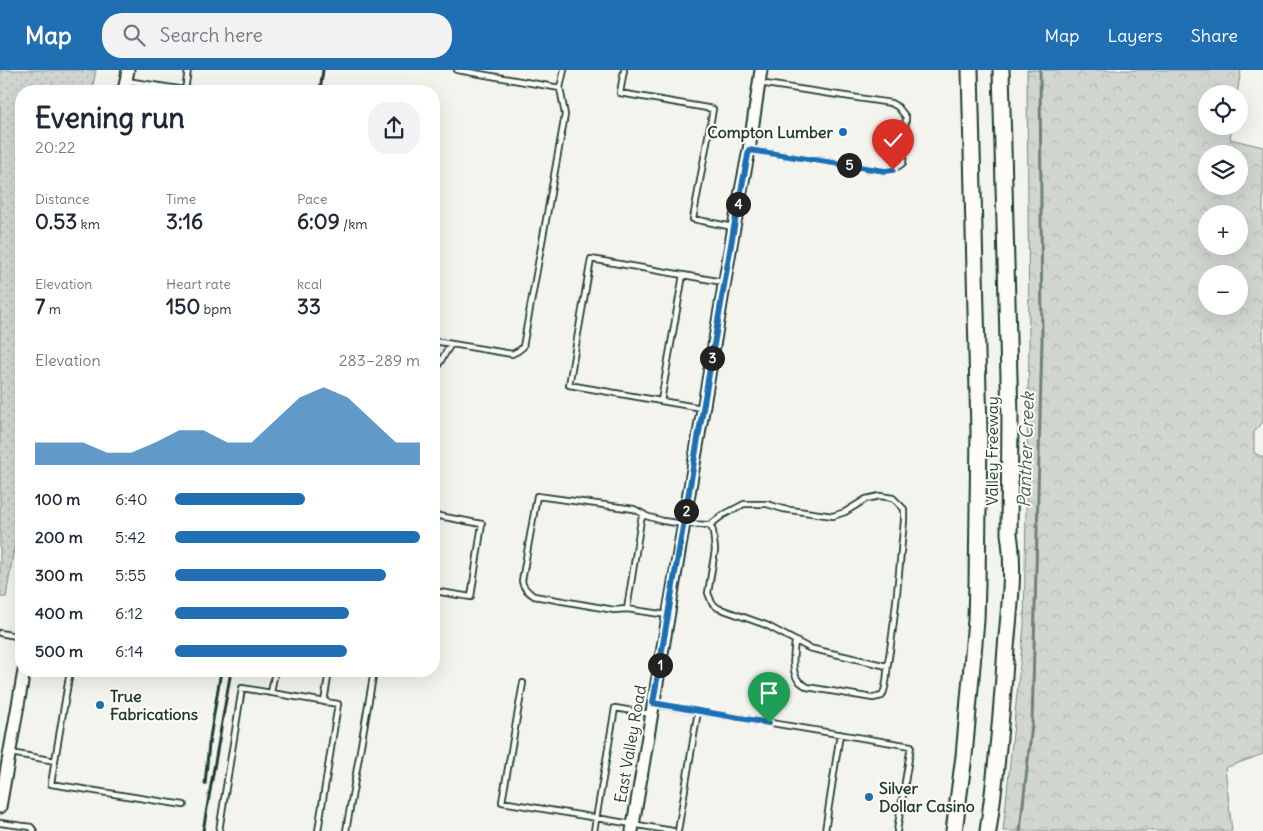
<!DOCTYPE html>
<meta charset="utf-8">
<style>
body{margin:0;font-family:Delius,sans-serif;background:#f2f2f3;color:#1f2937;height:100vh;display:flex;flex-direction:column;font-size:19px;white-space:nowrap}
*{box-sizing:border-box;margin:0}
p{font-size:16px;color:#747a83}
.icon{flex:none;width:28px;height:28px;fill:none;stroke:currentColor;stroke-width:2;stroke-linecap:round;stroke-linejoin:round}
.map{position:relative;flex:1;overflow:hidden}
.side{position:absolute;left:15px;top:15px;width:425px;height:592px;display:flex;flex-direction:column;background:#fff;border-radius:20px;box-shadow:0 5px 20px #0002}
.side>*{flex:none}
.buttons{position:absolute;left:1198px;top:15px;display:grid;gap:10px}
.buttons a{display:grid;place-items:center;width:50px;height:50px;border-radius:50%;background:#fff;box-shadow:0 5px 20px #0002;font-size:25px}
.pin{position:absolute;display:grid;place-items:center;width:42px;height:42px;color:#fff;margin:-51px -21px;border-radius:50% 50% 50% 0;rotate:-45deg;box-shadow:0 0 5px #0007}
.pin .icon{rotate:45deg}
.km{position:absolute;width:25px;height:25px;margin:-12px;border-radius:50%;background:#222;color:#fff;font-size:14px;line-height:25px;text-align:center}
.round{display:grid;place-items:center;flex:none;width:52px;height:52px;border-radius:20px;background:#f2f2f3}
.headline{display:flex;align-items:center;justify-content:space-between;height:85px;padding:0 20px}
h1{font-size:28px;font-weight:800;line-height:38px}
.metrics{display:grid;grid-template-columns:repeat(3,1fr);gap:8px;height:85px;padding:5px 20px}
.metrics div{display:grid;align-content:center}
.metrics b{font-size:21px;font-weight:800}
.metrics small{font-size:14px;font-weight:400}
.metrics p{font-size:14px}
.chart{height:140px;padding:10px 20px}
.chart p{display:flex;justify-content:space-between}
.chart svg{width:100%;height:90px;margin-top:5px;fill:#1f6fb2;opacity:.7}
ul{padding:0 20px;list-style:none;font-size:16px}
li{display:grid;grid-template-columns:80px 60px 1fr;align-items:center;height:38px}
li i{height:12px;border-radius:6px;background:#1f6fb2}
header{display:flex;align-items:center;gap:30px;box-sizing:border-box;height:70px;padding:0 25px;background:#1f6fb2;color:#fff}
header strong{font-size:24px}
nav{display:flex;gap:28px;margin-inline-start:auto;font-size:18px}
.search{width:350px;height:45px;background:#f2f2f3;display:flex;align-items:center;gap:12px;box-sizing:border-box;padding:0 18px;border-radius:20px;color:#747a83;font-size:19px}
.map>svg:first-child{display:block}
</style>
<header>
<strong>Map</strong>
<div class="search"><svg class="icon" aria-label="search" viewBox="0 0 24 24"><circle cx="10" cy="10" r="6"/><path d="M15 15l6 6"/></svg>Search here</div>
<nav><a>Map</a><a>Layers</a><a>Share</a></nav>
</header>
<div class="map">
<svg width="1263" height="761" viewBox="0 0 1263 761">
<defs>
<pattern id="grass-dots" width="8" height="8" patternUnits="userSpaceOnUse" patternTransform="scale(1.25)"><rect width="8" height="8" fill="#d1d6d1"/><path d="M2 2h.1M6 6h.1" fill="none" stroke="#b3b9b4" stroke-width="1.8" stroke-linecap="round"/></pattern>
<pattern id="forest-crowns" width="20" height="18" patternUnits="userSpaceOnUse" patternTransform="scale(1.25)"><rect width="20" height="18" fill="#d1d6d1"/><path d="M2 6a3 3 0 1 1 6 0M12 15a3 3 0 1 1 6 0" fill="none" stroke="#b3b9b4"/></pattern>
</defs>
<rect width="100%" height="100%" fill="#f4f4ef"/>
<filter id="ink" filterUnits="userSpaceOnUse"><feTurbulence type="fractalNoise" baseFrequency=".02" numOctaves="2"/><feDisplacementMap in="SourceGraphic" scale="10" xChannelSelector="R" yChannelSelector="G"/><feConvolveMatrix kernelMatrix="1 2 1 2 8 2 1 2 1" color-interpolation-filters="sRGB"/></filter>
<g filter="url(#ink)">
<path fill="url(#grass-dots)" stroke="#788a82" d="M0,0H96L92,21H21V436L6,527H0Z"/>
<path fill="url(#forest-crowns)" stroke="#788a82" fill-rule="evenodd" d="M1027,0H1241L1237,24H1206V56H1232L1230,69L1263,77V352L1254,362V383L1263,387V684L1225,698L1232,761H1003L1024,556L1029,274ZM1206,84H1239V116H1206ZM1206,144H1239V176H1206ZM1206,204H1239V236H1206Z"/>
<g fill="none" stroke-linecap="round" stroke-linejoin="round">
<path stroke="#6e8179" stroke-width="3" d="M1020,761L1032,654L1042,270L1040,0"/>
<defs>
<path id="lane" d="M457,0L560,18
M624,0L620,23L713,39L693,149L733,157
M127,11L185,20
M185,21L188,0
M750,80L885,101C893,100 897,98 903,93L906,47L898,37L891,33L759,13
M434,271L512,284L518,281L523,277L565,45L560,18L564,0
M434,302L451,274
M661,331L569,315L591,189L683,205
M702,338L661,331L683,205L723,212
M434,445L482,454L471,527L434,521
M645,445L634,439L537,426L522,511C523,518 528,522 534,526L614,540L627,539L667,545
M710,455L713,461L715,480L708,523L712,533L718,538L766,555L809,578L887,596
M627,539L641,450L643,446H646L663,451L684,454L710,455L723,445L744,434H767L783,439L833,446L845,442L866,429L880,426L893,428L904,439V451C899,499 896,546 888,593C886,605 888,614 882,626L873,628L807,617C805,615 802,614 800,612C790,604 794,582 795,571
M0,563L21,567
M70,601L51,714L184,735
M523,613L502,732L673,761
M271,623L275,601
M324,632L329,601
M655,634L911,676L897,761
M11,683L55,691
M0,753L31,757L34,761
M219,761L242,618L338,634L318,761
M346,761L374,601
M594,761L615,638L651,644
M678,761L698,641
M825,761L840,664"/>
<path id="secondary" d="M124,21L128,0
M0,737L24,601
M632,761L734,157L749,80L761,0"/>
<path id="highway" d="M954,761L964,686L976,550L977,513L979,362L970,0
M988,761C997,700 1002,639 1006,578C1009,541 1015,501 1009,464L1010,347L1001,0"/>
</defs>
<use href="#lane" stroke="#1f3d34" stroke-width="8"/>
<use href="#secondary" stroke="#1f3d34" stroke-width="15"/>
<use href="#highway" stroke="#1f3d34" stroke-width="19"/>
<use href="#lane" stroke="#fdfcf7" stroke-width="4.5"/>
<use href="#secondary" stroke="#fdfcf7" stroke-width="11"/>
<use href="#highway" stroke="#fdfcf7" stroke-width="15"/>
<path stroke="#1f3d34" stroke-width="3" d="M320,21L323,0
M205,714L209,674L221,601
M203,761L231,601"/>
</g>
</g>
<g fill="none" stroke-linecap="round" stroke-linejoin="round" filter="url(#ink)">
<defs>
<path id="route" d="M769,653L653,633L734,157L749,80L885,101L893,100"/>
</defs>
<use href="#route" stroke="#fff" stroke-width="10"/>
<use href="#route" stroke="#1f6fb2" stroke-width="6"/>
</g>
<g fill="#1f6fb2" stroke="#fdfcf7" stroke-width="2">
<circle cx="843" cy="62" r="5"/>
<circle cx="100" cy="635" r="5"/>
<circle cx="869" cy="727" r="5"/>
</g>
<g text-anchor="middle" stroke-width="4" stroke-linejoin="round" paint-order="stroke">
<g font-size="16" font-weight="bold" fill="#1f3d34" stroke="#fdfcf7" text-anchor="start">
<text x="833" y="68" text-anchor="end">Compton Lumber</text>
<text x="110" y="632">True<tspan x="110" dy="18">Fabrications</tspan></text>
<text x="879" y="724">Silver<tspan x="879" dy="18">Dollar Casino</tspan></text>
</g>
<g font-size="16" fill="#1f3d34" stroke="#fdfcf7">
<text transform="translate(992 381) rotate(-90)" y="6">Valley Freeway</text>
<text transform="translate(630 674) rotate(-80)" y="6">East Valley Road</text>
</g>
<g font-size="18" font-style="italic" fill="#475f56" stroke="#fdfcf7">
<text transform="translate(1026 380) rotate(-88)" y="6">Panther Creek</text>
</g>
</g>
</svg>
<div class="buttons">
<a><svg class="icon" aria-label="locate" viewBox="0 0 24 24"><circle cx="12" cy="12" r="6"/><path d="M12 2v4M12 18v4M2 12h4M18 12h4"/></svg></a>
<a><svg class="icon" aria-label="layers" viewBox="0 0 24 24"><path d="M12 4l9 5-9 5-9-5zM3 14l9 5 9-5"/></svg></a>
<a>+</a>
<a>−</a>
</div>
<div class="pin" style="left:769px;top:653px;background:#1e9e55"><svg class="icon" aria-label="arrive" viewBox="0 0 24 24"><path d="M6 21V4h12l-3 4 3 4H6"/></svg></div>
<div class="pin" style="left:893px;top:100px;background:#d93025"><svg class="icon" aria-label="check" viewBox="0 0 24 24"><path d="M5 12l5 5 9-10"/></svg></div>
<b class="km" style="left:660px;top:595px">1</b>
<b class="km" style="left:686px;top:441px">2</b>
<b class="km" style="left:712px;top:288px">3</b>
<b class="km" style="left:738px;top:134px">4</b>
<b class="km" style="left:849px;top:95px">5</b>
<section class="side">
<div class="headline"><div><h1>Evening run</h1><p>20:22</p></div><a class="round"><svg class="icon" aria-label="share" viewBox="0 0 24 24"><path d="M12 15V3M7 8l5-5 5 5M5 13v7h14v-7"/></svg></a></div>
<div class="metrics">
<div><p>Distance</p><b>0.53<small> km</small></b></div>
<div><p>Time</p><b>3:16</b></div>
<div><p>Pace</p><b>6:09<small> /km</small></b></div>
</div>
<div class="metrics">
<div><p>Elevation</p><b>7<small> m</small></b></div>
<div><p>Heart rate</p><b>150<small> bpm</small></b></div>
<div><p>kcal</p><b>33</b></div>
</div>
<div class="chart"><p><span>Elevation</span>283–289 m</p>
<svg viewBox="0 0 160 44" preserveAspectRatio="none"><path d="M0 44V33L10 33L20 33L30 38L40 38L50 33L60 27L70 27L80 33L90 33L100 22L110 11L120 6L130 11L140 22L150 33L160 33V44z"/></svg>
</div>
<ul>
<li><b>100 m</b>6:40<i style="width:53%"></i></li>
<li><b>200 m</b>5:42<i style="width:100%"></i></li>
<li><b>300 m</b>5:55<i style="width:86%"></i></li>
<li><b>400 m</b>6:12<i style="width:71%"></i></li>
<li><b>500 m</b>6:14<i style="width:70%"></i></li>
</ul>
</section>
</div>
